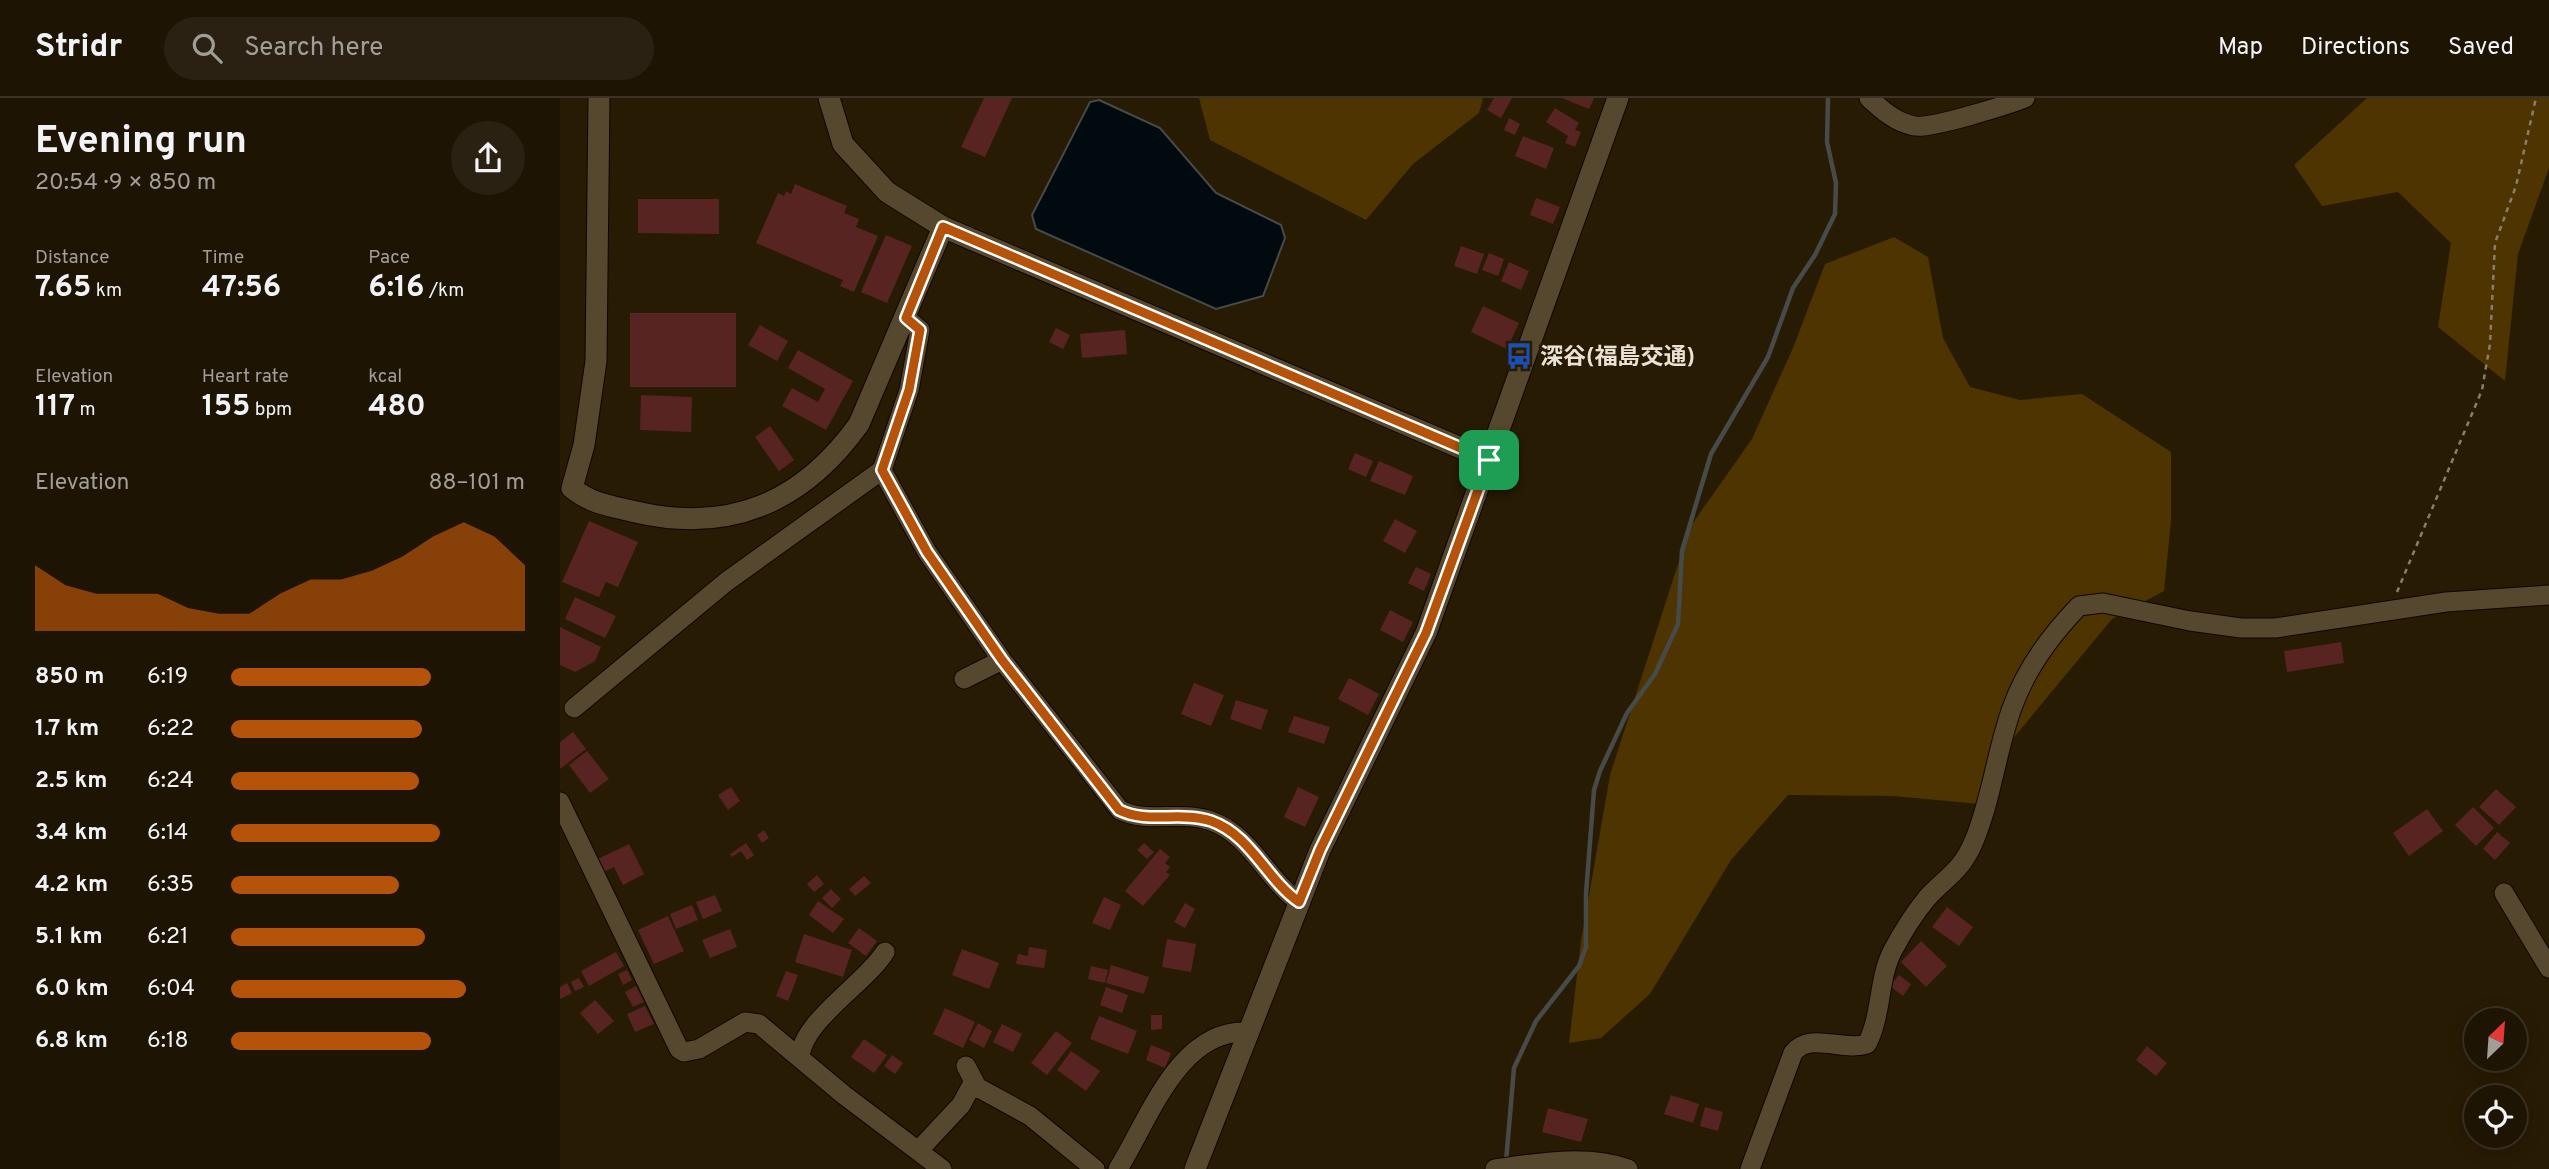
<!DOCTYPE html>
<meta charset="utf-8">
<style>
body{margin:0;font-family:Overpass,"Noto Sans JP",sans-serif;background:#2b2112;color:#f1f3f6;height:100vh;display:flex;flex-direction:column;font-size:26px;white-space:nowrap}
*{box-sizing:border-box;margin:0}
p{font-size:23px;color:#a19e9a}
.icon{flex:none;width:38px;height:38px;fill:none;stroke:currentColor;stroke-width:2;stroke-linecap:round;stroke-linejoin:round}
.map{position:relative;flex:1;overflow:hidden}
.side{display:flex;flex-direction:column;background:#1e1403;width:560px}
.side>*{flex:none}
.needle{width:46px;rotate:25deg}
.controls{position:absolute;left:1904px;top:910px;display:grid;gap:14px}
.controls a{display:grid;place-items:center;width:63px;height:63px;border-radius:50%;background:#1e1403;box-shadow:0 4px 18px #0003,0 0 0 2px #3c3325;font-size:35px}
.pin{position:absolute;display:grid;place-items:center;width:60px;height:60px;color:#fff;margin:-30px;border-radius:14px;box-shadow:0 4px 10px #0006}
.round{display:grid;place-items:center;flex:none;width:74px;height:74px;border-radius:37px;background:#2b2112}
.overview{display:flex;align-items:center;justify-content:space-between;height:119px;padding:0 35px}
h1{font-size:38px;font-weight:700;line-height:52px}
.figures{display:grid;grid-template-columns:repeat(3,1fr);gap:10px;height:119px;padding:7px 35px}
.figures div{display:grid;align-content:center}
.figures b{font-size:30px;font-weight:700}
.figures small{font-size:19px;font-weight:400}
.figures p{font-size:19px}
.chart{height:196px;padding:14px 35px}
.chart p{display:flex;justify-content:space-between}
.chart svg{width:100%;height:126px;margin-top:7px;fill:#b45309;opacity:.7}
ul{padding:0 35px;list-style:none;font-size:23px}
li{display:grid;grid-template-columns:112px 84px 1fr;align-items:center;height:52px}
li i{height:18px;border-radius:9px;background:#b45309}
header{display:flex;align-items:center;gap:42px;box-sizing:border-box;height:98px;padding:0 35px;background:#1e1403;border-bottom:2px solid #3c3325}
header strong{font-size:33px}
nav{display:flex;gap:38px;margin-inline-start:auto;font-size:24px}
.search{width:490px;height:63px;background:#2b2112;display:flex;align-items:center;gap:18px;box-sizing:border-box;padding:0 24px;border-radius:38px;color:#a19e9a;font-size:26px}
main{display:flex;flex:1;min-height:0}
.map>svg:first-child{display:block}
</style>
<header>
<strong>Stridr</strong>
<div class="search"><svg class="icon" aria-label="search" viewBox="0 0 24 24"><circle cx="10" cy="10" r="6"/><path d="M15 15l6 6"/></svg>Search here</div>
<nav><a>Map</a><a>Directions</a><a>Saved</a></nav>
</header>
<main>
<section class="side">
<div class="overview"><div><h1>Evening run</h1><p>20:54 · 9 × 850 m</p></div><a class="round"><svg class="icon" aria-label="share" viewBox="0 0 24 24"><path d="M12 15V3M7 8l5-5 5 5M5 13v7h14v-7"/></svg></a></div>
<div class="figures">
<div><p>Distance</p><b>7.65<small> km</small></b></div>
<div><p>Time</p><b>47:56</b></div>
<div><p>Pace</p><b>6:16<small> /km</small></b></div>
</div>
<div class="figures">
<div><p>Elevation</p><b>117<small> m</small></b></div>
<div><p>Heart rate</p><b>155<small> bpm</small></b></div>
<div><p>kcal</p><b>480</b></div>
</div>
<div class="chart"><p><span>Elevation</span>88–101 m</p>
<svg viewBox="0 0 160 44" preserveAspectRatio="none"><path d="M0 44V21L10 28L20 31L30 31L40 31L50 36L60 38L70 38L80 31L90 26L100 26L110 23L120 18L130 11L140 6L150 11L160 21V44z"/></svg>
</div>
<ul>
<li><b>850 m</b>6:19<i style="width:68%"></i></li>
<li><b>1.7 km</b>6:22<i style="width:65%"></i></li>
<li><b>2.5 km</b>6:24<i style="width:64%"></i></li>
<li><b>3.4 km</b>6:14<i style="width:71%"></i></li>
<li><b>4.2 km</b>6:35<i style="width:57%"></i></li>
<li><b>5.1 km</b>6:21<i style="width:66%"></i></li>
<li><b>6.0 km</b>6:04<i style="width:80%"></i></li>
<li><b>6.8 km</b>6:18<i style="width:68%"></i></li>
</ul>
</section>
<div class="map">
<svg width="1989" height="1071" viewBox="0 0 1989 1071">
<rect width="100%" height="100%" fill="#281b04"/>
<path fill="#4d3400" d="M639,0H923L919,15L853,66L806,122L650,42Z
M1807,0H1989V70L1958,156L1945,283L1878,229L1891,145L1838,94L1762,108L1734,67Z
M1334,139L1368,159L1383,240L1410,289L1460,302L1522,296L1611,354V423L1604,493L1552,521L1446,649L1420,706L1333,698L1228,697L1171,762L1090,896L1041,940L1009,945L1021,843L1050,677L1130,429L1192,341L1233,250L1265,166Z"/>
<path fill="#000a0f" stroke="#464b4a" stroke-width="2" d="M539,2L600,30L656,95L721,127L725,140L703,198L656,211L476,131L472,117L530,4Z"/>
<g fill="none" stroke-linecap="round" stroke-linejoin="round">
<path stroke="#464b4a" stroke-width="4.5" d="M946,1064L954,970L976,923L1019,868L1026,849V796L1034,692L1040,673L1067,615L1095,576L1118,526L1122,453L1151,356L1208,259L1233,190L1255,157L1275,116L1276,85L1267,44L1268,0"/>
</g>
<path fill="#572421" d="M424,0H452L425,59L401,49Z
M934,0H952L941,20L927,12Z
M1002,0H1034L1029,11Z
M995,10L1019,25L1015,32L1021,34L1015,49L1005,45L1008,38L986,24Z
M949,20L960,26L955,37L944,32Z
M963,38L994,50L986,71L955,58Z
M235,86L287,108L284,115L299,121L296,129L318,138L294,194L280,188L283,182L196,145L218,95L224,98L226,93L231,96Z
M976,100L1000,109L993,126L970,117Z
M78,101H159V136L78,135Z
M326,137L352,148L327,205L301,194Z
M901,148L924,156L917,176L894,168Z
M929,155L944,161L938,178L922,172Z
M949,164L969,173L961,192L941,183Z
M923,208L959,225L947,251L911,234Z
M70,215H176V289H70Z
M200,227L228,243L217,263L188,247Z
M496,230L510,237L503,251L489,244Z
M565,232L567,256L522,260L520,236Z
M238,252L293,283L266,332L222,308L232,290L258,304L265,291L228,270Z
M81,297L132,299L131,334L80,332Z
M210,328L234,362L219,373L195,339Z
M795,355L813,363L806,379L788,371Z
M819,363L853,378L845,397L810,383Z
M835,421L857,433L845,455L823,443Z
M29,423L78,444L58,489L46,484L39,499L2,484Z
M856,469L871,476L864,493L848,485Z
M15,499L56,518L45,540L5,521Z
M830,512L853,524L843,544L820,532Z
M0,529L41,549L35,563L15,574L0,567Z
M1781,544L1784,565L1727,574L1724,553Z
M789,580L819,596L808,617L778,601Z
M634,585L664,597L651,628L621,616Z
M676,602L708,612L701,632L670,621Z
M734,618L770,629L764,646L728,634Z
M13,634L26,651L0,671V644Z
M27,653L49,681L30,695L9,667Z
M171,689L180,703L168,712L158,697Z
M738,689L759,699L745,729L724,719Z
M1936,691L1956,709L1939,727L1919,709Z
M1913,709L1934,730L1916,748L1895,727Z
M1867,711L1883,733L1849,758L1833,735Z
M204,732L209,740L202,745L197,737Z
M1937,734L1950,745L1935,762L1923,751Z
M186,745L194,757L187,762L181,753L172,759L170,756Z
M584,745L594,754L587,761L577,752Z
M69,746L84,776L63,787L54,769L42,775L36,762Z
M600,751L610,759L605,765L610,769L606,774L610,777L583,808L565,793Z
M257,777L264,786L254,794L247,786Z
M304,778L311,785L295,798L289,791Z
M271,791L281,801L272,810L262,800Z
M155,797L162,813L143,821L136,804Z
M544,799L561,807L550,832L532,825Z
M258,803L284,821L273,835L249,817Z
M625,805L635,811L625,830L614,824Z
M132,807L138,822L116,831L110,816Z
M1387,809L1413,829L1399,848L1372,829Z
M108,818L124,853L94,866L78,832Z
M299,830L317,843L306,858L288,845Z
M170,831L177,849L150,860L142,842Z
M244,836L292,852L283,879L235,864Z
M607,841L636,846L631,874L602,869Z
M1361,843L1387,868L1366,889L1341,864Z
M469,849L487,852L484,870L456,866L458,856L468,858Z
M402,851L439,865L429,891L392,877Z
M56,854L64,868L29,888L21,873Z
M551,867L589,879L584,896L546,885Z
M531,868L548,872L545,885L528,881Z
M67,872L72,882L63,887L58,876Z
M226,873L238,877L228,903L216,898Z
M1339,877L1351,886L1343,898L1330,888Z
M19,880L24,889L15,893L11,884Z
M7,885L12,895L0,901V889Z
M76,888L84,904L73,909L65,894Z
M546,889L568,897L562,915L540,907Z
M35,902L54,923L38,936L20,915Z
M85,908L94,926L75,934L67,916Z
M385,910L415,924L403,950L373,936Z
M591,917H602V931L591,932Z
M539,918L577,933L568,956L530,941Z
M418,925L432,933L424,950L409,942Z
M442,926L462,936L453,954L433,944Z
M496,933L512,945L487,977L471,965Z
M304,941L327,957L314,975L291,959Z
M591,947L611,955L605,970L586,962Z
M1587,948L1607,965L1596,978L1576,962Z
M511,953L540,973L526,993L497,972Z
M332,957L343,965L335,976L324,968Z
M1111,997L1139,1006L1133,1025L1104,1016Z
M1145,1009L1163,1014L1158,1033L1140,1028Z
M988,1010L1028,1021L1021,1044L982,1034Z"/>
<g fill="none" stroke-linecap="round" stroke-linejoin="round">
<defs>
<path id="minor" d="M1309,0C1322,12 1336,25 1355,28C1371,31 1447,7 1465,0
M346,220L360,232L349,292L322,372L367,454L442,562L560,712C587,726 621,712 651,723C691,737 706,781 739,804
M404,581L442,562
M14,610L166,484L322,372
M0,704L119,951L124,954L139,951L185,924L199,926L284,997L382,1071
M1944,795L1989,870
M240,959C243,922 305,886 325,854
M406,968L417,989L470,1018L535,1071
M358,1053L401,1007L413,985
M558,1071C588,1024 618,931 687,934
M935,1071C976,1065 1028,1056 1068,1071
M1190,1071L1233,955C1250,933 1283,954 1307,946C1322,917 1318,882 1332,854C1342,835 1353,817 1367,800C1387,778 1401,774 1414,743C1432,700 1436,654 1452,610C1466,570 1490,538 1519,508L1543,505L1630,523L1681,530H1715L1886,504L1989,497"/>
<path id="tertiary" d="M39,0L36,263L24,347L12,390C31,406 52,408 76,414C171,436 243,404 299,326L383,129
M269,0L283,46L327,94L383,129L929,362
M635,1071L760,752L866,535L1058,0"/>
</defs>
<use href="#minor" stroke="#100500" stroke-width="21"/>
<use href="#tertiary" stroke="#100500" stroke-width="23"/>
<path stroke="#897e6c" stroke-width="2.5" stroke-dasharray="5 5" stroke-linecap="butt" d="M1837,494L1922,292L1930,246L1935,145L1956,88L1976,0"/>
<use href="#minor" stroke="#56472f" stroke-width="19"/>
<use href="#tertiary" stroke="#56472f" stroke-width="21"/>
</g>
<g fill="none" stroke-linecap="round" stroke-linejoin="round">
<defs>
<path id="route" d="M383,129L929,362L866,535L760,752L739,804C706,781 691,737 651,723C621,713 587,726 559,712L442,562L367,454L322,372L349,292L360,232L346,220Z"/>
</defs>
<use href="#route" stroke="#fff" stroke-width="14"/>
<use href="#route" stroke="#b45309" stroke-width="9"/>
</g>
<defs>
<symbol id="bus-bare" viewBox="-9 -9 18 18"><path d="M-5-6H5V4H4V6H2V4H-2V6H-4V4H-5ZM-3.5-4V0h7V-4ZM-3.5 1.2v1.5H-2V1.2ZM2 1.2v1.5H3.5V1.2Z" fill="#1a4fb4" stroke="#281b04" stroke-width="2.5" paint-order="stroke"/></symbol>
</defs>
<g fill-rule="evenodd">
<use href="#bus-bare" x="940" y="239" width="38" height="38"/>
</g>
<g text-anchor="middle" stroke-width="6" stroke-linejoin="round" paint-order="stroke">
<g font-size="23" font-weight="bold" fill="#eae2d4" stroke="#281b04" text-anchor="start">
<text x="980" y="266">深谷(福島交通)</text>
</g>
</g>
</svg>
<div class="controls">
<a><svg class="needle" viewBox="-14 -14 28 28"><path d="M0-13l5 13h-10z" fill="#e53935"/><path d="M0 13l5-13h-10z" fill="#a19e9a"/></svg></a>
<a><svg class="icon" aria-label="locate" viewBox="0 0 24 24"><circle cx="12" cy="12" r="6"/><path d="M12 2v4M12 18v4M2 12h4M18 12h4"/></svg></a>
</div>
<div class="pin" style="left:929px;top:362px;background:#1e9e55"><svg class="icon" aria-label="arrive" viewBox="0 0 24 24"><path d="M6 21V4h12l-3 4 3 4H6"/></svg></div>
</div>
</main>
